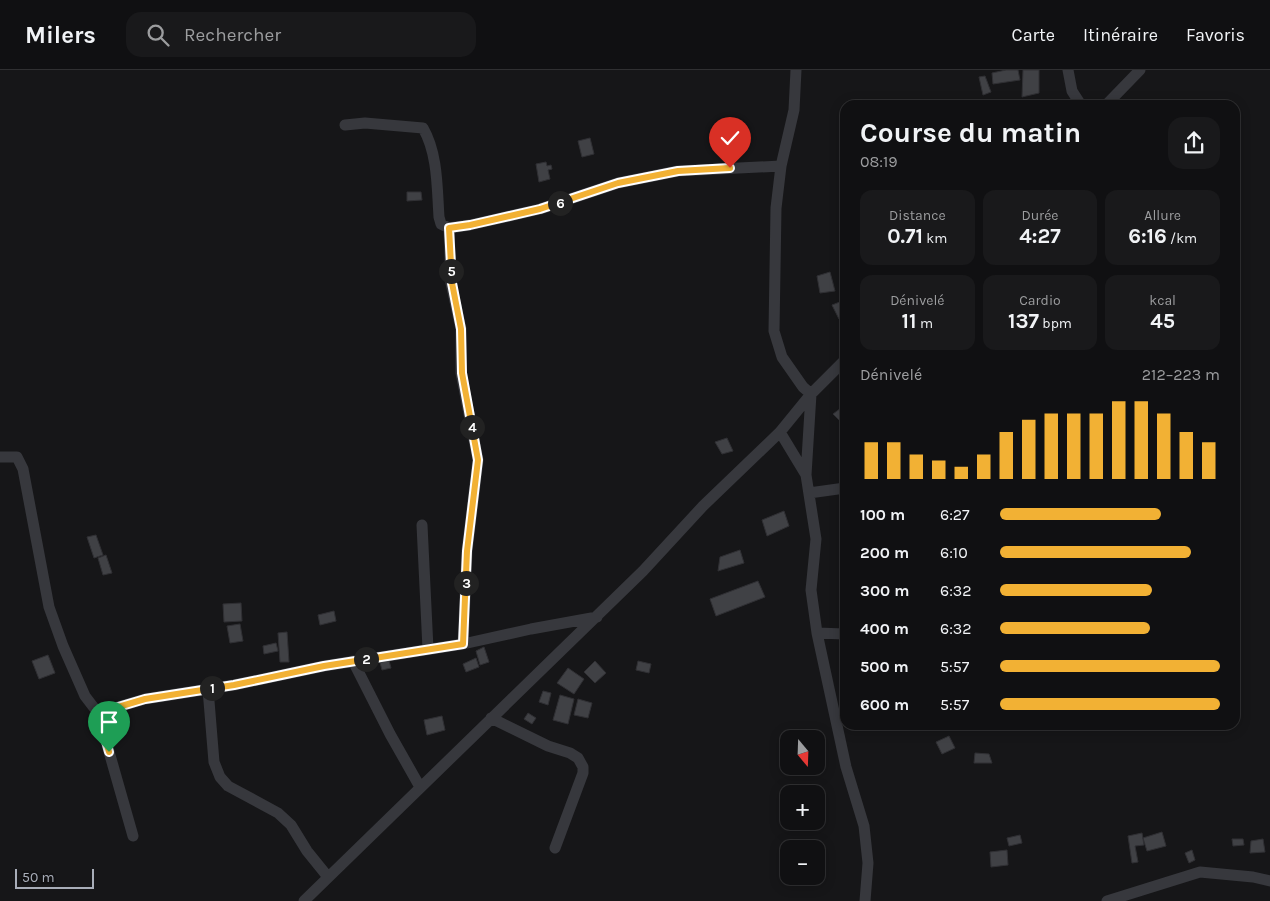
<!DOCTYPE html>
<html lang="fr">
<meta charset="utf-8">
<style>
body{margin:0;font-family:Karla,sans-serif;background:#19191b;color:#f1f3f6;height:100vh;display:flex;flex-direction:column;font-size:19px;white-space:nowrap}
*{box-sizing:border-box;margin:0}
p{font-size:16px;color:#9c9d9f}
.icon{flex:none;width:28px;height:28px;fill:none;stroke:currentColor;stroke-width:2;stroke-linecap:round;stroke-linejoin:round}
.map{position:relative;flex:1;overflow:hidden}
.panel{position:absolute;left:840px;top:30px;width:400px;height:630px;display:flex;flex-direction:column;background:#101012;border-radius:15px;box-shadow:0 2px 12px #0003,0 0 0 1px #303032}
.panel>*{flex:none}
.needle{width:32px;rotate:161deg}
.controls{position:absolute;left:780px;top:660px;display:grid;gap:10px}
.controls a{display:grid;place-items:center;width:45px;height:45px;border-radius:10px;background:#101012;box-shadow:0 2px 12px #0003,0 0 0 1px #303032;font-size:25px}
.scale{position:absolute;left:15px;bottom:12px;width:79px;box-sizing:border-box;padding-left:5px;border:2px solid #a8adb8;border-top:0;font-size:14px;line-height:18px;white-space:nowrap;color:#a8adb8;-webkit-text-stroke:4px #111113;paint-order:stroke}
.pin{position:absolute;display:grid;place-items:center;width:42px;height:42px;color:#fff;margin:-51px -21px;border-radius:50% 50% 50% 0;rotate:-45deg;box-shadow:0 0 5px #0007}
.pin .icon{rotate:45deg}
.km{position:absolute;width:25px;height:25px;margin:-12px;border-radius:50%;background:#222;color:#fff;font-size:14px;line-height:25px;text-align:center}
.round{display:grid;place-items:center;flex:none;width:52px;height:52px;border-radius:15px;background:#19191b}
.head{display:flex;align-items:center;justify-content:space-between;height:85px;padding:0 20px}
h1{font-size:28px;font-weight:700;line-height:38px}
.metrics{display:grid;grid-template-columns:repeat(3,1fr);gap:8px;height:85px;padding:5px 20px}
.metrics div{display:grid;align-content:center;border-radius:12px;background:#19191b;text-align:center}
.metrics b{font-size:21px;font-weight:700}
.metrics small{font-size:14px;font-weight:400}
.metrics p{font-size:14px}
.chart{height:140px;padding:10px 20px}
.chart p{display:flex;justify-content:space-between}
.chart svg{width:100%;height:90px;margin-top:5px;stroke:#f2b134;stroke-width:6}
ul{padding:0 20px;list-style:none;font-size:16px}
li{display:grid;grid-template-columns:80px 60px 1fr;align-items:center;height:38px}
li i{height:12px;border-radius:6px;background:#f2b134}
header{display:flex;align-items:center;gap:30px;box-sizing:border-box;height:70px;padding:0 25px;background:#101012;border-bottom:1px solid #303032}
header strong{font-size:24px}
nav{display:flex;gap:28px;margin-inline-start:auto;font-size:18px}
.search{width:350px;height:45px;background:#19191b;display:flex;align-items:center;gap:12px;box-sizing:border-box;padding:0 18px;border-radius:15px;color:#9c9d9f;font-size:19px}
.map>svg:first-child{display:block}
</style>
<header>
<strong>Milers</strong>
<div class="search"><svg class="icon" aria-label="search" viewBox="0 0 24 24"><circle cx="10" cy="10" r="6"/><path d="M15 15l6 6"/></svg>Rechercher</div>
<nav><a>Carte</a><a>Itinéraire</a><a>Favoris</a></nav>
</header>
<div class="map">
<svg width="1270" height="831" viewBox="0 0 1270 831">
<rect width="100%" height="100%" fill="#161618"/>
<path fill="#404145" stroke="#303034" d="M1006,0H1018L1020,10L993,14L992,3Z
M1023,0H1039V23L1022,27Z
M985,6L991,22L983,25L979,7Z
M590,68L594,84L582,87L578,71Z
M546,92L547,96L551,95L552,99L548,100L550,109L539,112L536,94Z
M407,122H421L422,130L407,131Z
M830,202L835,221L820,223L817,206Z
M845,230V246L839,249L832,235Z
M845,335V353L843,354L833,344Z
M727,368L733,381L722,384L715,372Z
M784,441L789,456L767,466L762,450Z
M96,465L103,485L94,488L87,467Z
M740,480L744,493L718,501L720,487Z
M106,485L112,503L103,505L98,488Z
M758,511L765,527L716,546L710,529Z
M241,533L242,551L224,552L223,534Z
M334,541L336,551L320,555L318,545Z
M240,554L243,571L230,573L227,556Z
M287,562L289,592H280L278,563Z
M276,573L278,581L264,584L263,576Z
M484,577L489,592L480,595L476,581Z
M48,585L55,603L39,609L32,591Z
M388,587L391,598L382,600L379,589Z
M476,588L479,597L466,602L463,594Z
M595,591L606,603L595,613L584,602Z
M638,591L651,594L649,603L636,600Z
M568,598L584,609L574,624L557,613Z
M543,621L551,623L548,635L539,632Z
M560,625L574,629L568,654L553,650Z
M578,629L592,633L588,648L574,645Z
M528,643L536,648L532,654L524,649Z
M442,646L445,660L427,665L424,650Z
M949,666L955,678L942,684L936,672Z
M975,683L989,684L992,693H974Z
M1162,762L1166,776L1147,781L1143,768Z
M1142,763L1144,775L1135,776L1138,792L1132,793L1128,766Z
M1020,765L1022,773L1009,776L1007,768Z
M1232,769H1243L1244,775L1233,776Z
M1263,769L1265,782L1250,783L1251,771Z
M1007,780L1008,795L991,797L990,782Z
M1192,780L1195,790L1189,793L1185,783Z"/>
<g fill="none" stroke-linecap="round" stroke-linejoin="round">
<path stroke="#37383d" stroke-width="11" d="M796,0L794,40L781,96L776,138L774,261L782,287L803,317L811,324L806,405
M1068,0L1072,21L1081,35
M1106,35L1140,0
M345,55L365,53L423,58C438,84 437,118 439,147L441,154L449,158L470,155L540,139L618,113L678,101L781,96
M449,158L451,213L461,259V303L478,390L467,481L463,574
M780,362L806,405L816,469L811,520L817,563L846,697L864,756L868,793L865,831
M0,387H17L23,399L49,537L63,576L85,626L98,643L133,766
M809,423L845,418
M422,455L428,579
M817,563L845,564
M353,591L390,664L420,717
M208,619L214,692L220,707L228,716L278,743L291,755L307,781L328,807
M98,643L145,629L234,615L324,596L463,574L531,559L597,547
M491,648L548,676L570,683L578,688L583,697V703L555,778
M304,831L643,501L703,436L780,362L811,324L845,290
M1107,831L1200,802L1253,807L1270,811"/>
</g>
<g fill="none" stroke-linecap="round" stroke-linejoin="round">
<defs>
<path id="route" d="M109,682L98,643L145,629L234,615L324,596L463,574L467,481L478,390L462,303L461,259L452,213L449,158L470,155L540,139L618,113L678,101L730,98"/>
</defs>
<use href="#route" stroke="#fff" stroke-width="10"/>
<use href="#route" stroke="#f2b134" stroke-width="6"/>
</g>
</svg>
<div class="controls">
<a><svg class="needle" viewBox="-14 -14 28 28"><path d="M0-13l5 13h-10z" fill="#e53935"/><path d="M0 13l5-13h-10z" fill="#9c9d9f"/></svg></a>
<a>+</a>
<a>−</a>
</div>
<div class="scale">50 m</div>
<div class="pin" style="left:109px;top:682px;background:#1e9e55"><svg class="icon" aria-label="arrive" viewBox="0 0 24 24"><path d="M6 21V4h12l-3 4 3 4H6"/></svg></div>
<div class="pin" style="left:730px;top:98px;background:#d93025"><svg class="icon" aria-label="check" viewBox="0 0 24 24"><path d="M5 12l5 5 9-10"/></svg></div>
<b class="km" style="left:212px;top:618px">1</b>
<b class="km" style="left:366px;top:589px">2</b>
<b class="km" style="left:466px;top:513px">3</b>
<b class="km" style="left:472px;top:357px">4</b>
<b class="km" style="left:451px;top:201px">5</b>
<b class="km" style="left:560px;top:133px">6</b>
<section class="panel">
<div class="head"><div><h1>Course du matin</h1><p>08:19</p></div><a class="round"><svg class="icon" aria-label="share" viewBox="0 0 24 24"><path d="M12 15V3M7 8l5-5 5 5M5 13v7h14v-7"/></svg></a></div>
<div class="metrics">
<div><p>Distance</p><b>0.71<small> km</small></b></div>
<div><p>Durée</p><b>4:27</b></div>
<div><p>Allure</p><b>6:16<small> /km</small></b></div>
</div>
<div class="metrics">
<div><p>Dénivelé</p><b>11<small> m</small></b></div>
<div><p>Cardio</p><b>137<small> bpm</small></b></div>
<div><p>kcal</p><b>45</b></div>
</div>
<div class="chart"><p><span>Dénivelé</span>212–223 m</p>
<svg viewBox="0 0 160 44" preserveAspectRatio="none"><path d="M5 44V26M15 44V26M25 44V32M35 44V35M45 44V38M55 44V32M65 44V21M75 44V15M85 44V12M95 44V12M105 44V12M115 44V6M125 44V6M135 44V12M145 44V21M155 44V26"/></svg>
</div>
<ul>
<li><b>100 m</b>6:27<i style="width:73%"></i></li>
<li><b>200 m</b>6:10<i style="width:87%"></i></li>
<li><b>300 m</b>6:32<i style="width:69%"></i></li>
<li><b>400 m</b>6:32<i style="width:68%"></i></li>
<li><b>500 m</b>5:57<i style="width:100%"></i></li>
<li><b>600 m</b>5:57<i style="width:100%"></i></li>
</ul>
</section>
</div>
